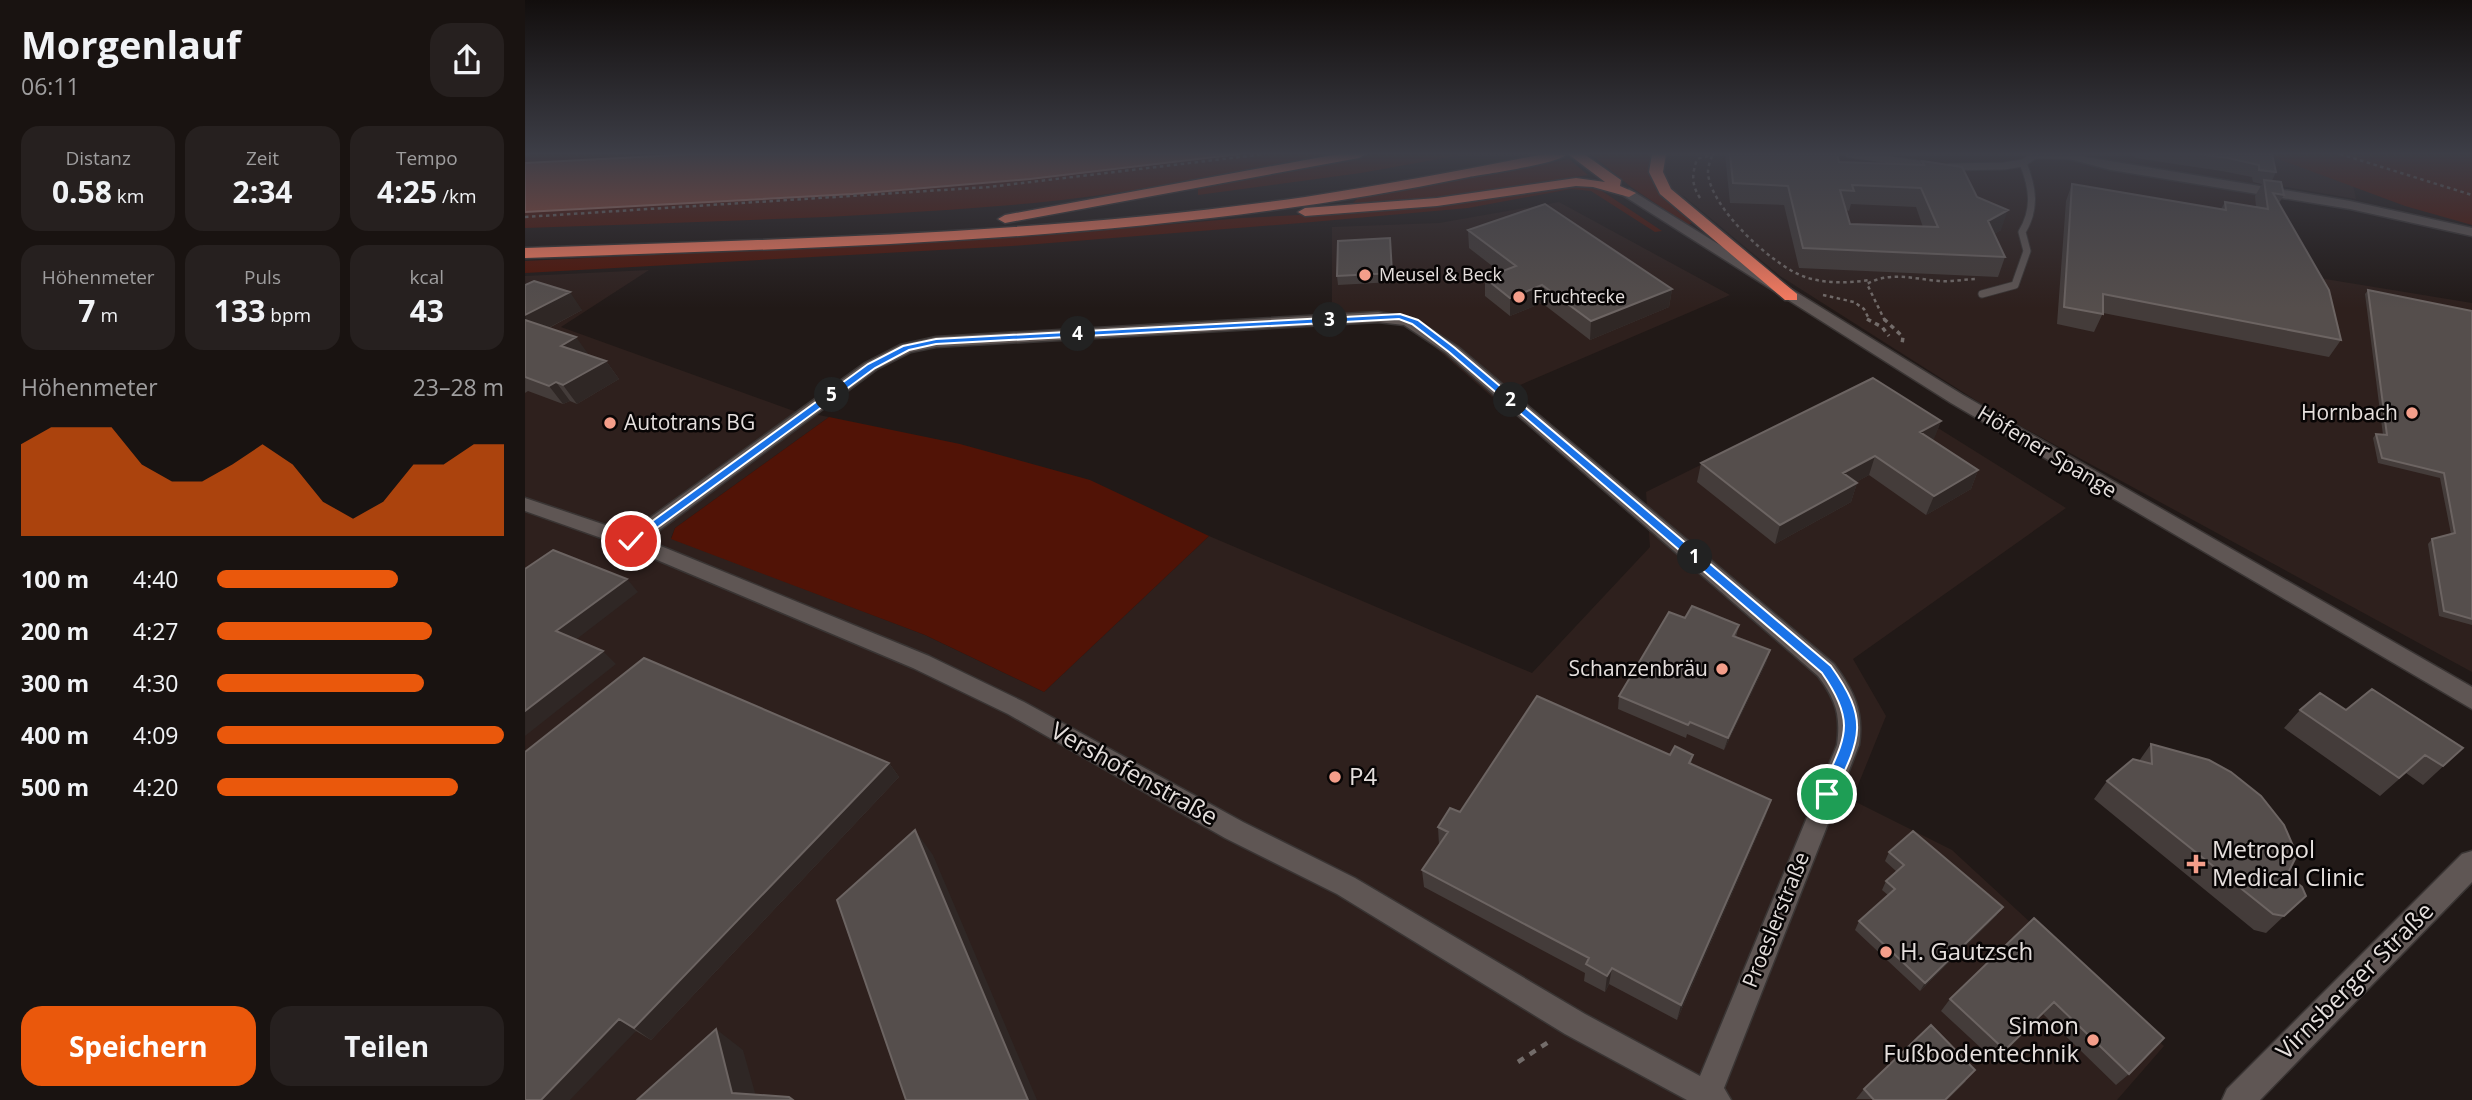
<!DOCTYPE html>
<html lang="de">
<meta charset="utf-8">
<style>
body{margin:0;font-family:"Open Sans",sans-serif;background:#26201f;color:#f1f3f6;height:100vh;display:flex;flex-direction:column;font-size:26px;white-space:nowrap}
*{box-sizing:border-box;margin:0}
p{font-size:23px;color:#9f9e9f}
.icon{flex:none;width:38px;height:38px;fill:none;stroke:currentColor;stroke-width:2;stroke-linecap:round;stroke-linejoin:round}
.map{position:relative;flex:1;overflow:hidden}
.side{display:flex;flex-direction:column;background:#191311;width:525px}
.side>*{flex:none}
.pin{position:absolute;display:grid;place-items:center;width:60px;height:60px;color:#fff;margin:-30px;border:4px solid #fff;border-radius:50%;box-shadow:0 2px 7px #0007}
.km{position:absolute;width:35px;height:35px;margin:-18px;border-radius:50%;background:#222;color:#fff;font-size:19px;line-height:35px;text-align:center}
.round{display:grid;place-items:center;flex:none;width:74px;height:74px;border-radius:21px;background:#26201f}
.summary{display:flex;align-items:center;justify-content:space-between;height:119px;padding:0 21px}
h1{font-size:38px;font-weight:700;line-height:52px}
.figures{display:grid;grid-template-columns:repeat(3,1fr);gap:10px;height:119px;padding:7px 21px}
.figures div{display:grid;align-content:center;border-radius:18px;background:#26201f;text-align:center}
.figures b{font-size:30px;font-weight:700}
.figures small{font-size:19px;font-weight:400}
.figures p{font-size:19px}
.chart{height:196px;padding:14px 21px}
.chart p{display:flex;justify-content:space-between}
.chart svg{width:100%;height:126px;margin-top:7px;fill:#ea580c;opacity:.7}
.button{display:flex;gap:14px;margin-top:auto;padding:14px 21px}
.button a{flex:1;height:80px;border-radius:21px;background:#ea580c;color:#fff;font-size:28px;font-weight:700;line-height:80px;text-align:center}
.button a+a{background:#26201f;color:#f1f3f6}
ul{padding:0 21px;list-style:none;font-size:23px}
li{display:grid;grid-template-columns:112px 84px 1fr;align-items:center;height:52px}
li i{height:18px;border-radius:9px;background:#ea580c}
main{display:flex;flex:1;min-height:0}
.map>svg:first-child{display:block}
</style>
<main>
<section class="side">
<div class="summary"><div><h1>Morgenlauf</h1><p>06:11</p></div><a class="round"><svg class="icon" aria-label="share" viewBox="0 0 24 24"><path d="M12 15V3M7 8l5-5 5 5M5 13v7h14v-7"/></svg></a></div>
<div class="figures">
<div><p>Distanz</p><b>0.58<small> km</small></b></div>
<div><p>Zeit</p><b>2:34</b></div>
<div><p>Tempo</p><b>4:25<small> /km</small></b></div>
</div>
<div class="figures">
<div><p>Höhenmeter</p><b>7<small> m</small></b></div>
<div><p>Puls</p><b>133<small> bpm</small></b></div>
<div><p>kcal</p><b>43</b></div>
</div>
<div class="chart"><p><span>Höhenmeter</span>23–28 m</p>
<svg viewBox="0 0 160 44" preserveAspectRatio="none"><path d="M0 44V12L10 6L20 6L30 6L40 19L50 25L60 25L70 19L80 12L90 19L100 32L110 38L120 32L130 19L140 19L150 12L160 12V44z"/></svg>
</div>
<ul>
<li><b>100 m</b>4:40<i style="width:63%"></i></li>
<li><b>200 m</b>4:27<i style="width:75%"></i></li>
<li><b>300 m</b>4:30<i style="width:72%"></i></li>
<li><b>400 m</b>4:09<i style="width:100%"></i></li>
<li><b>500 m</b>4:20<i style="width:84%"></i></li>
</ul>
<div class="button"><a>Speichern</a><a>Teilen</a></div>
</section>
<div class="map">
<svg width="1947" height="1100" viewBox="0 0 1947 1100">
<rect width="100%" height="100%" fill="#211917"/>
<path fill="#2e201d" d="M1140,154H1740L1828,185L1831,199L1749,185L1752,201L1794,278L1947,303V672L1466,410L1255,276L1160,197L1145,190L1136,172Z
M1034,202L1205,295L967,397L891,331L869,322L807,324V227L914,223Z
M124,270L36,327L266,410L304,417L150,528L146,538L400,635L519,692L684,536L1007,673L1125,547L1121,492L1341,383L1541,508L1328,659L1361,716L1327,800L1427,850L1639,1046L1592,1100H0V276Z"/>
<path fill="#511306" d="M0,154H171L0,163Z
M715,154H813C712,172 611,193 509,203C340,218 170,222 0,228V212L328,194L505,179Z
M848,154H941L836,173L673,195V189Z
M1066,154H1127C1118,184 1145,208 1169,222L1163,225L1106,187Z
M1740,154H1947V225L1880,206Z
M1044,159L1063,175L895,201L828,203L833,198Z
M1044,185L1074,189L1137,231L1130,232L1066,191L1046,189L943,208L776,223L487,246L0,273V261L512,236L717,218L831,212Z
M304,417L435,444L565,480L684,536L519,692L400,635L146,539L150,528Z"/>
<path fill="#984a39" stroke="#af776a" stroke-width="2" d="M171,154H715L505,179L328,194L0,212V163Z"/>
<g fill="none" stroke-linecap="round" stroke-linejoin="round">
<defs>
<path id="lane" d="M1324,154L1407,166
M1425,167L1479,166L1498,163L1510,155L1548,156
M1457,294L1490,285L1502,251L1497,232C1511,209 1508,188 1498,163"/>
<path id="street" d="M1543,154L1825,201L1947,228V236L1825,209L1586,170L1544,159Z
M853,312L890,319L933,347L1309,664C1329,691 1339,711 1334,745L1199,1088L1206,1100H1162L1040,1034L812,894L700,838L483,714L388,668L99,546L0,511V498L104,533L340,363L375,345L411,337ZM853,322L879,325L921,353L1293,676C1311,700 1316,715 1312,745L1175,1076L1060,1014L830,878L718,822L499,702L404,656L121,540L352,369L386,352L411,347Z"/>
<path id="secondary" d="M1104,189L1438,395L1947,687V709L1426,403L1099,196L1097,193Z
M1947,851V882L1735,1100H1697L1702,1089L1937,854Z"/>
<path id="highway" d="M813,154H841L834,158L480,223L473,219L480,215Z
M1019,154L1041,155C1030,164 962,174 944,177C634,241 315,247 0,258V248C260,239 522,234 780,197C860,185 940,170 1019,154Z
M1043,154H1059L1096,180L1095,186L1111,193L1104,197L1068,187L1051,186L912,206L780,216L773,212L780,208L912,198L1051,178L1080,182Z
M1127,154H1141L1138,172L1146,189L1272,294V300H1260L1135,194L1124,172Z"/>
</defs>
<use href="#lane" stroke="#3a3534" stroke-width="9"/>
<use href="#street" stroke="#3a3534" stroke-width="3"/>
<use href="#secondary" stroke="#3a3534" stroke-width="3"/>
<use href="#highway" stroke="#3a3534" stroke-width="3"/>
<path stroke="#736c6a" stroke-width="2.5" stroke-dasharray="3.5 3.5" stroke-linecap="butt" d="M0,154H4
M1815,154L1947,195
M1187,156C1185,161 1183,167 1183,172C1184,207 1248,266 1280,277C1301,284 1323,283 1345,280
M1175,198C1166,184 1167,174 1172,159L1189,154
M0,217L464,187L740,154
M1298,295L1329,302L1339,309L1345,321
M1360,321L1342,284C1365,271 1389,279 1414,281C1427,282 1440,279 1453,279"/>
<path stroke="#736c6a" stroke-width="3.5" stroke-dasharray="4.5 4.5" stroke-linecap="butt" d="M1342,319L1357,327L1364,336
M1359,319L1378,337L1377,344"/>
<path stroke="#736c6a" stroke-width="4.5" stroke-dasharray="7 7" stroke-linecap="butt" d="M993,1062L1028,1039"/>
<use href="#lane" stroke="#5f5654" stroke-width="7"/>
<use href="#street" fill="#5f5654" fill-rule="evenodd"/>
<use href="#secondary" fill="#5f5654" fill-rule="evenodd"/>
<use href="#highway" fill="#fd7d61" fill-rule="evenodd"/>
</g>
<path fill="#443c3a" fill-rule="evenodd" d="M1200,154H1312L1314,162L1396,165L1397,161L1452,197L1476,230L1469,234L1480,257L1473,277L1274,268L1259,205L1205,203ZM1326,204L1391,207L1398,227L1325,224L1321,210L1324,211Z
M1381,154H1393L1391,157L1382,156Z
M1609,154H1747L1751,172L1747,181L1759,195L1754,203L1816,340L1804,357L1578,313L1569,332L1532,324L1541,201L1547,184L1696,209L1700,202L1731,207L1730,196L1737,184L1728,182L1727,177L1697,171L1610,158Z
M943,230L1147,289L1144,307L1065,340L1017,303L985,316L960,296V278L975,272L944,248Z
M865,238L867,282L813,285L812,276Z
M0,285L57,310L24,328L64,355L81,361L94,379L52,404L45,401L38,404L3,391L0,393Z
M1843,290L1947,311V625L1914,616L1903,544L1907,539L1926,534L1915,478L1853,463L1848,438L1851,434L1858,435L1840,294Z
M1416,421L1408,440L1453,470L1446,489L1401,515L1344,475L1331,482L1332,483L1326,502L1250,544L1172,482L1176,463Z
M1160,618L1214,625L1211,637L1245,650L1241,663L1199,750L1162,734L1161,738L1093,709L1094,696Z
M1775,710H1821L1938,748L1898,785L1881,773L1855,796L1759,728Z
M1626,744L1762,875L1759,916L1741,933L1729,930L1569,799L1582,781L1614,761Z
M1145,755H1168L1166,764L1246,800L1240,818L1152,1020L1084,984L1080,992L1059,981L1060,973L899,887L897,870L914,845L913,827Z
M364,763L374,777L126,1040L111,1031L0,1100Z
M1364,852L1472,915L1395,991L1330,930L1334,921L1363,895L1357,890L1361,881L1372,872L1360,861Z
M1509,918L1604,1074L1591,1085L1518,1014L1470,1061L1416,1011L1425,999Z
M1441,1081L1422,1100L1331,1099L1339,1089Z"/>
<path fill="#2f2725" d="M1483,210L1476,230L1456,241L1463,221Z
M1017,285V303L985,316V298Z
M1147,289L1144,307L1065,340L1066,321Z
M45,292L57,310L8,336L0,326V315Z
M51,337L64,355L36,346Z
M81,361L94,379L52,404L38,385Z
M31,382L45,401L38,404L24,386Z
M1416,421L1409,439L1388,451L1395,432Z
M1350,456L1344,475L1313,492L1318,473Z
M1453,470L1446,489L1401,515L1409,496Z
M1332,483L1326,502L1250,544L1255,525Z
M102,579L113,592L44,645L31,631Z
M1245,650L1241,663L1199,750L1203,738Z
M78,651L91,664L0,736V711Z
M364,763L374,777L126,1040L109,1028Z
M1246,800L1240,818L1152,1020L1156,1005Z
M390,830L408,855L512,1100H503Z
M1478,907L1472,915L1395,991L1400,983Z
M1087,968L1084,984L1080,992L1082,976Z
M1529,1002L1518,1014L1470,1061L1480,1050Z
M94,1019L111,1031L45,1100H16Z
M191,1029L218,1050L232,1100L207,1093Z
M1450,1070L1422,1100H1420Z"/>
<path fill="#554e4c" stroke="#6c6462" stroke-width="2" fill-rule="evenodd" d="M1205,154H1312L1314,162L1399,165L1397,161L1437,167L1452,197L1483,210L1463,221L1480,257L1278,248L1263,186L1208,183ZM1327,185L1396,188L1413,227L1325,224L1315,190L1329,191Z
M1673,154H1747L1751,172L1734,170V165L1703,158Z
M1739,180L1756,182L1759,195L1748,193L1804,290L1816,340L1578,294V314L1539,307L1547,184L1701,210L1700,202L1743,209Z
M1020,204L1147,289L1066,321L1017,285L985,298L960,278L991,266L943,230Z
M865,238L867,273L812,276L813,241Z
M9,281L45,292L0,315V285Z
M1843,290L1947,311V619L1919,611L1907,539L1930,533L1919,473L1857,458L1851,434L1862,435Z
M0,320L51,337L36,346L81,361L38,385L31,382L24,386L0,377Z
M1348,378L1416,421L1395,432L1453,470L1409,496L1350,456L1318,473L1332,483L1255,525L1176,463Z
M28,550L102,579L31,631L78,651L0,711V569Z
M1167,606L1214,625L1208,636L1245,650L1203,738L1165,722L1163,725L1094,696L1144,612L1160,618Z
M119,658L364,763L109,1028L94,1019L16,1100H0V752Z
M1847,689L1938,748L1918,766L1900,755L1874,778L1775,710L1795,693L1821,710Z
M1012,696L1145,755L1150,746L1168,755L1164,763L1246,800L1156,1005L1087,968L1082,976L1061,964L1064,958L897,870L923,832L913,827L925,808L935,812Z
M1626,744L1684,760L1706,772L1736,796L1759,825L1772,855L1762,875L1777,887L1781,896L1759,916L1748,914L1582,781L1608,759L1627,764Z
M390,830L503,1100H381L312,900Z
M1388,831L1478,907L1400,983L1334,921L1370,889L1361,881L1379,865L1364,852Z
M1509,918L1639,1038L1604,1074L1529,1002L1480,1050L1425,999Z
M1406,1025L1450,1070L1420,1100H1349L1339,1089Z
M191,1029L207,1093L264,1097L268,1100H112Z"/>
<linearGradient id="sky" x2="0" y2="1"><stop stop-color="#120e0d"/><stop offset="0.5" stop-color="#3d3e47"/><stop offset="1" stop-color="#3d3e47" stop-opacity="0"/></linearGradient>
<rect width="1947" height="308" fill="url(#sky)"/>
<path fill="#1a73e8" stroke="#fff" stroke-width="2" d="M875,314L893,320L930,348L1306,666C1346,722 1335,739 1307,798L1302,800L1295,794C1318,739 1334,726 1297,673L924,352L887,324L874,319L411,344L384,350L350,368L110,544L100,541L343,364L378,346L411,339Z"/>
<g fill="#f49e8a" stroke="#080505" stroke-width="2.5">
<circle cx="840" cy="275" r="7"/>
<circle cx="994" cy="297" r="7"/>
<circle cx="1887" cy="413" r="7"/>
<circle cx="85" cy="423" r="7"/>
<circle cx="1197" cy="669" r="7"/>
<circle cx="810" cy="777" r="7"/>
<path d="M1667.5 853.5h7v7h7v7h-7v7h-7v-7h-7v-7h7z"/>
<circle cx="1361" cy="952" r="7"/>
<circle cx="1568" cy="1040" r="7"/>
</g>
<g text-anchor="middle" stroke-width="5" stroke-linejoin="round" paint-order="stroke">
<g font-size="18" fill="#e5dfdd" stroke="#080505" text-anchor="start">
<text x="854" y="281">Meusel &amp; Beck</text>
<text x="1008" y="303">Fruchtecke</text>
</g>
<g font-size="21" fill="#e5dfdd" stroke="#080505" text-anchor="end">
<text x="1873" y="420">Hornbach</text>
<text x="99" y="430" text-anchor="start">Autotrans BG</text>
<text x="1183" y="676">Schanzenbräu</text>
</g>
<g font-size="21" fill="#e5dfdd" stroke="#080505">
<text transform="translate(1522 452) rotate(31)" y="7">Höfener Spange</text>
<text transform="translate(1251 920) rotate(-68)" y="7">Proeslerstraße</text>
</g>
<g font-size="24" fill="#e5dfdd" stroke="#080505">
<text transform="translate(609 774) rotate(29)" y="8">Vershofenstraße</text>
<text transform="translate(1830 981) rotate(-45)" y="8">Virnsberger Straße</text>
</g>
<g font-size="24" fill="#e5dfdd" stroke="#080505" text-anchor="start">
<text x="824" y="785">P4</text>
<text x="1687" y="858">Metropol<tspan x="1687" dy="28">Medical Clinic</tspan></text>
<text x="1375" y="960">H. Gautzsch</text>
<text x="1554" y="1034" text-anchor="end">Simon<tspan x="1554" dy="28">Fußbodentechnik</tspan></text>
</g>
</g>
</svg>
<div class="pin" style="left:1302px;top:794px;background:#1e9e55"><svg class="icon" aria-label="arrive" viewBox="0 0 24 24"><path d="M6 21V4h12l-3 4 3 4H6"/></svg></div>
<div class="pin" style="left:106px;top:541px;background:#d93025"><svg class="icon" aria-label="check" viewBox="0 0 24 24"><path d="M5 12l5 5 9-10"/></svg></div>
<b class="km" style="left:1170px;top:557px">1</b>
<b class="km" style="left:986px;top:400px">2</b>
<b class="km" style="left:805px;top:320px">3</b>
<b class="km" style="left:553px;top:334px">4</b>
<b class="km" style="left:307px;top:395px">5</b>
</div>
</main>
